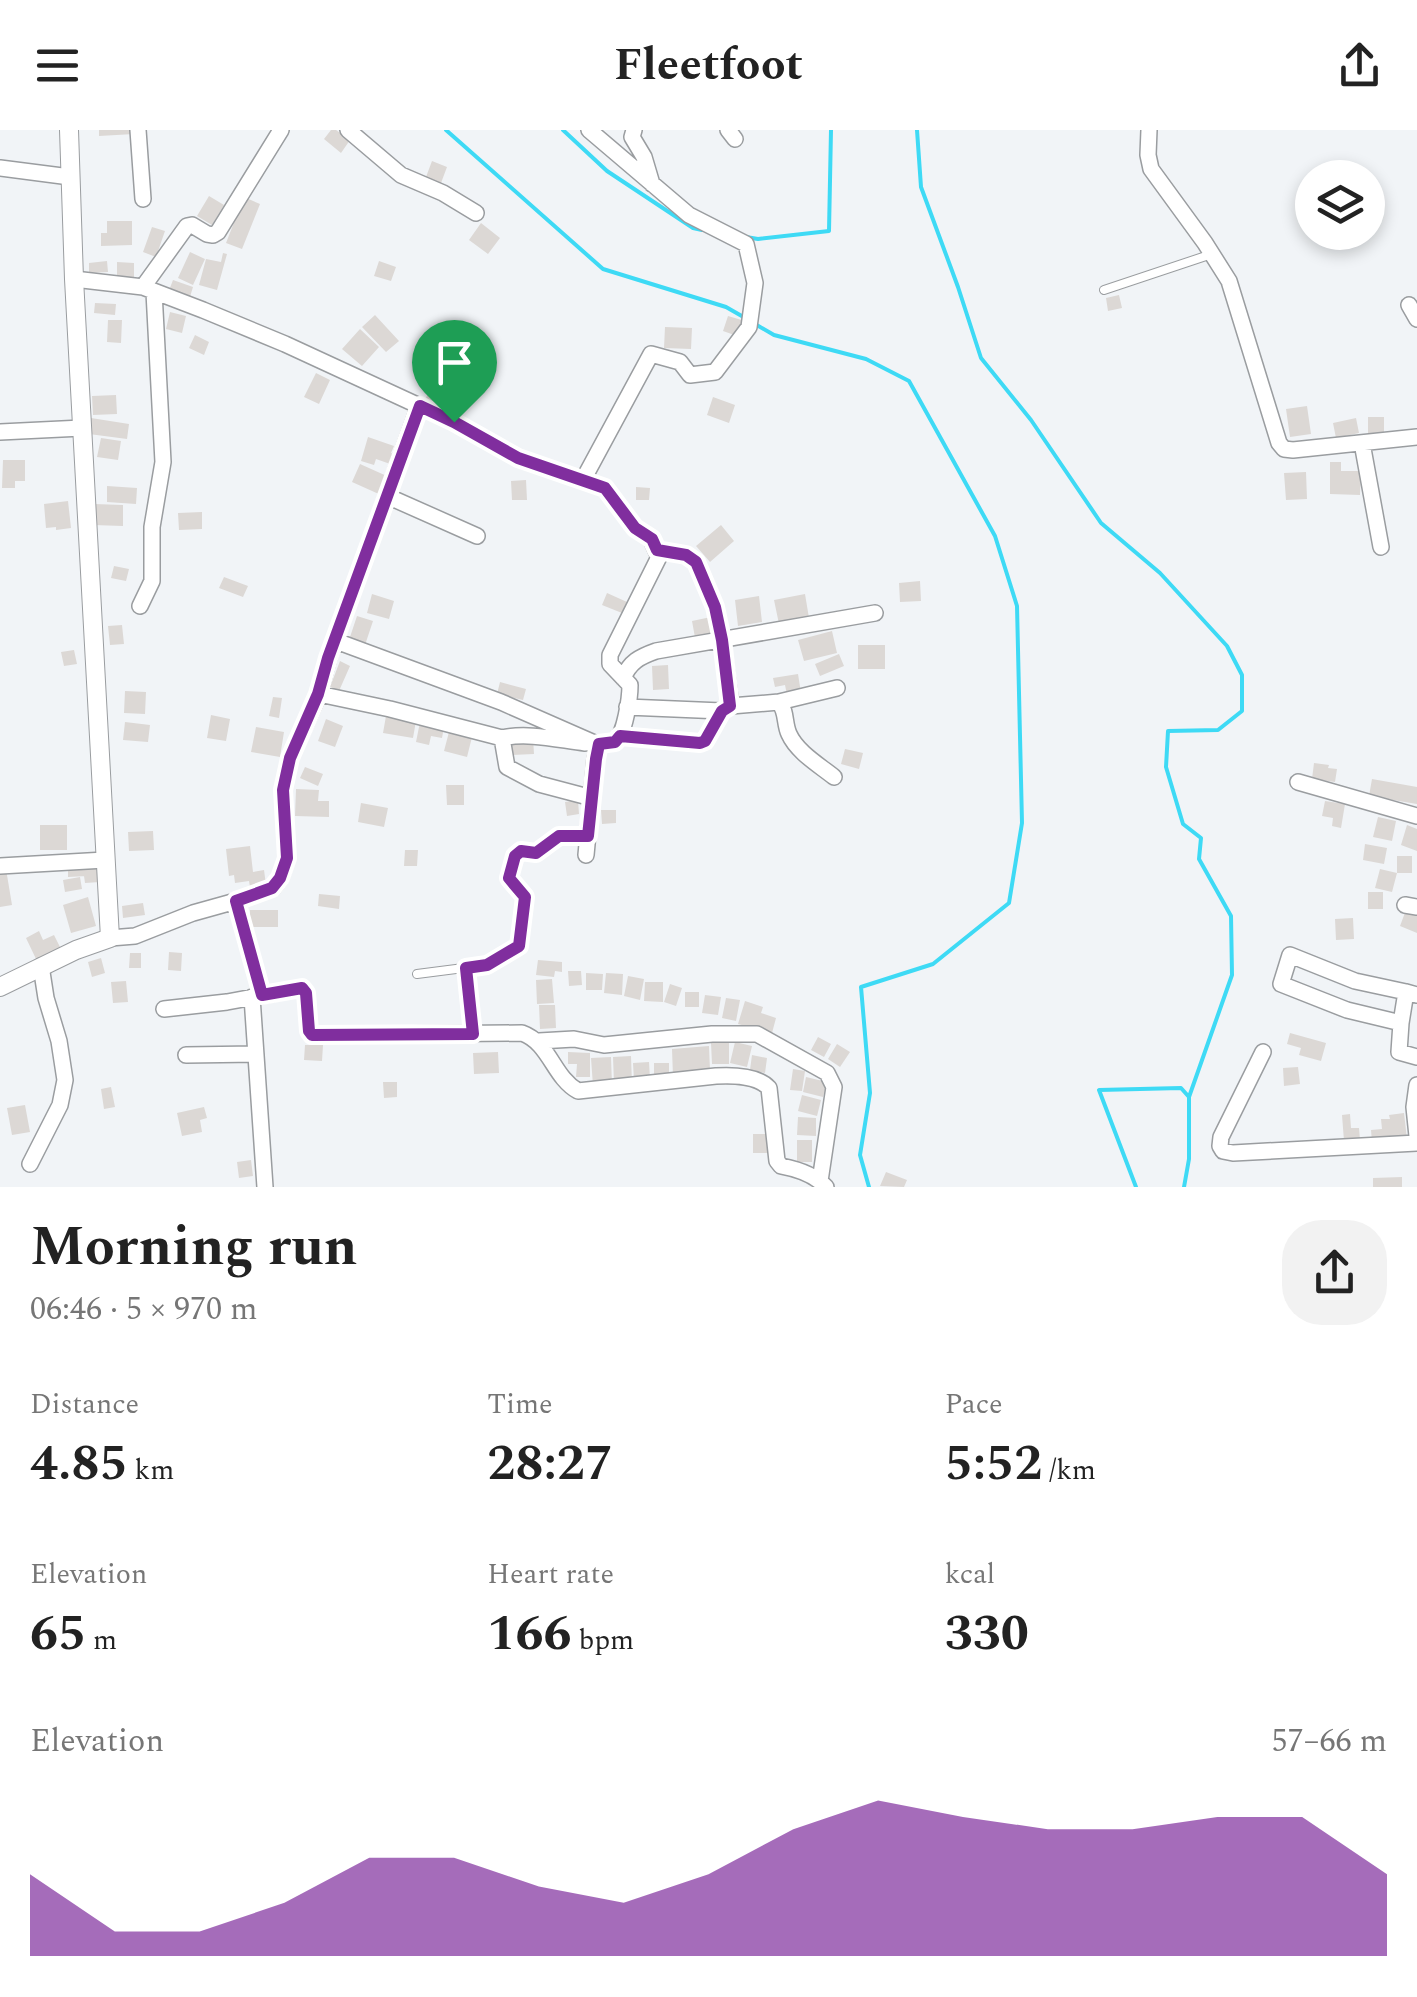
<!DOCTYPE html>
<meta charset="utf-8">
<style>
body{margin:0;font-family:Spectral,serif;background:#f2f2f2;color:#222;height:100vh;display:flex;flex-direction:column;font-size:38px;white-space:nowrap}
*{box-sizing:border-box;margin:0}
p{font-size:32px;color:#767676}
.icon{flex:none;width:55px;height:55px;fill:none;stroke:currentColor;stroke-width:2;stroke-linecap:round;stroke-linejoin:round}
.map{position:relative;height:1057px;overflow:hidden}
.sheet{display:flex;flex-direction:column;background:#fff;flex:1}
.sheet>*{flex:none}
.buttons{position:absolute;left:1295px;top:30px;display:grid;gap:20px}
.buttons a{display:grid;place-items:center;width:90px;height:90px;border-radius:50%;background:#fff;box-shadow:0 5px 15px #0003;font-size:50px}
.pin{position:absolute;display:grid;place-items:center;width:85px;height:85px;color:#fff;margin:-102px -42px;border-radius:50% 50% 50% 0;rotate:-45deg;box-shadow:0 0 10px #0007}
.pin .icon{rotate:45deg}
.round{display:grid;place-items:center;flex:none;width:105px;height:105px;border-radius:40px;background:#f2f2f2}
.headline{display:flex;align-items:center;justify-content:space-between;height:170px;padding:0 30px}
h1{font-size:55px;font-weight:700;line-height:75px}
.figures{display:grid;grid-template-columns:repeat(3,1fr);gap:15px;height:170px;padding:10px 30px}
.figures div{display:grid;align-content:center}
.figures b{font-size:50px;font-weight:700}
.figures small{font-size:28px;font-weight:400}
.figures p{font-size:28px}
.chart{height:280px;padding:20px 30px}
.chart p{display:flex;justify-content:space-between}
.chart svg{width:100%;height:180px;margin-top:10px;fill:#802e9e;opacity:.7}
header{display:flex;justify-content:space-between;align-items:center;height:130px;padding:0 30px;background:#fff;font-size:45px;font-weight:700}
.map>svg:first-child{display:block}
</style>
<header><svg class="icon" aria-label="menu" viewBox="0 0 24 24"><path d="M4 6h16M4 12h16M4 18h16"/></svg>Fleetfoot<svg class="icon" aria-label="share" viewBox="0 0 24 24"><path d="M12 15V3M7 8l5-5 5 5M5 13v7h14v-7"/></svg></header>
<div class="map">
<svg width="1417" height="1057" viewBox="0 0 1417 1057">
<rect width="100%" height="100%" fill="#f1f4f7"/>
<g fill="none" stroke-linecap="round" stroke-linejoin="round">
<path stroke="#3edaf5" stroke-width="4" d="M446,0L603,139L726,177L747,189
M563,0L607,41L693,98L702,100
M917,0L921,57L958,157L981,228L1031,290L1101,393L1160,443L1227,516L1242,545V581L1218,600L1168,601L1166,637L1183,694L1201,708L1199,729L1231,786L1232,845L1189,967
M746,107L758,109L829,101L831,0
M755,194L774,205L866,229L909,251L995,406L1017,476L1022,693L1009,773L933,834L861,857L870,963L860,1025L869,1057
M1136,1057L1099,960L1181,958L1189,967V1029L1184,1057"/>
</g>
<path fill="#dcd8d5" d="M99,0H134V4L99,6Z
M331,0H336L350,10L341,23L324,9Z
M432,31L447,37L441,53L426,47Z
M209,66L224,75L212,95L197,86Z
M244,67L260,74L242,119L226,113Z
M107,91H132V115L101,116V103H107Z
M481,93L500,108L488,124L469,110Z
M152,97L165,101L156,127L143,122Z
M190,122L205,129L193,155L178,148Z
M223,123L227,124L217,160L199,155L206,129L221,132Z
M107,131L108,142L89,143V133Z
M379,131L396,137L391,151L374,146Z
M117,132L134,133V148H117Z
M173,150L193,157L189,170L168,163Z
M1119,165L1122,178L1108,181L1106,168Z
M95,173L116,174L115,185L94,183Z
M170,182L186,186L182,203L166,199Z
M375,185L399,211L386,222L362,197Z
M728,186L745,191L740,207L723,201Z
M108,190H122L121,213L107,212Z
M665,197L692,198L691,219L664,218Z
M360,199L379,217L362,236L342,219Z
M195,205L209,212L204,225L189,218Z
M316,243L330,250L319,274L304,267Z
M442,243L450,246L448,251L457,255L448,279L425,270L432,255L436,257Z
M116,265L117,284L93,285L92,266Z
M713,267L735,275L729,293L707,285Z
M1307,276L1311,304L1290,307L1286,279Z
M1368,287H1384V306H1368Z
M91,288L129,294L127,309L89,304Z
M1356,288L1359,303L1336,308L1333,293Z
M368,307L394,316L391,323L399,326L396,336L376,329L374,335L361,331Z
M101,308L121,311L118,330L97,327Z
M3,330H25V351H15V358H2Z
M1330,332H1341V341H1361L1360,365L1330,364Z
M360,334L389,347L381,365L352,352Z
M1306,342L1307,369L1286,370L1284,343Z
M526,350L527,370H512L511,351Z
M107,356L137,358L136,374L107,372Z
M636,357L650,358L649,370H636Z
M68,371L71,398L56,400V397L46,398L44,374Z
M94,374L123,375V396L93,395Z
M202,382V399L179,400L178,383Z
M721,395L734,411L710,432L696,416Z
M114,436L129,439L126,451L111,448Z
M224,447L248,456L243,467L219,458Z
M920,451L921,471L900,472L899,453Z
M607,463L627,472L622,483L602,475Z
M372,464L394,471L389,489L367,483Z
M805,464L809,488L779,494L774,470Z
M759,466L762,492L738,496L735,470Z
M357,486L373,491L365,515L349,510Z
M711,487L716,509L696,513L692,491Z
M122,495L124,514L110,515L108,496Z
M832,501L837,523L804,531L798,510Z
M858,515H885V539H858Z
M74,520L77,534L64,536L61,522Z
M839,524L844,536L820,546L815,534Z
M340,531L350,536L339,561L330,557Z
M668,535L669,559L653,560L652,536Z
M798,544L801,563L787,565L785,555L775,557L773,548Z
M500,552L526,559L523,570L497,564Z
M125,561L146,562L145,584L124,583Z
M273,567L282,568L279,588L269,586Z
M211,585L230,589L226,611L207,608Z
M386,586L416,591L413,608L383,603Z
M326,589L343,596L335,617L318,611Z
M125,592L150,595L148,612L123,610Z
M420,592L444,597L442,608L431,606L429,615L416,612Z
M256,597L284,602L280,627L251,622Z
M449,602L472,607L467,627L444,621Z
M533,608L534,624L512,625L511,609Z
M845,619L863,623L859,639L841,634Z
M1314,633L1329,635L1328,638L1337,639L1335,652L1312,649Z
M305,637L323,644L318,656L300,648Z
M1372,649L1417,657V674L1369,666Z
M446,655H464V675H447Z
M296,659L319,660L318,671H329V687L295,686Z
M578,670L579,684L567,686L565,672Z
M1325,671L1345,674L1341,698L1332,696L1333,688L1322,686Z
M361,673L388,678L384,697L358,692Z
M601,680H616V693L602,694Z
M1378,687L1396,691L1392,711L1373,707Z
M40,695H67V720H40Z
M1407,695L1417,699V721L1401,715Z
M153,701L154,720L129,721L128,702Z
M1365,714L1387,718L1384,734L1363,730Z
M250,716L253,742L264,740L266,755L250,757L249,751L235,753L234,745L229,746L226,719Z
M405,720H418L417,736H404Z
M1397,726H1412V743H1397Z
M99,731L100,752L85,753L84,746H87L68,747V733Z
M6,739L12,775L0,777V741Z
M1380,739L1397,743L1392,762L1375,758Z
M80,747L82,759L65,762L63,750Z
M1368,762H1383V779H1368Z
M319,764L340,766L339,779L318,776Z
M88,767L96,796L71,803L63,775Z
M143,773L145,785L123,788L122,776Z
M250,780H278V797H250Z
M1406,780L1417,784V803L1400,796Z
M1353,788L1354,809L1336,810L1335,789Z
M39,801L43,810L54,805L61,819L37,831L26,808Z
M169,822L182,823L181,841L168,840Z
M130,823H141V838H129Z
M101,828L105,843L92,847L88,832Z
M538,830L562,832V842L555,841L554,847L536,845Z
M568,841H581L582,855L569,856Z
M586,843L603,844L602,860H586Z
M606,843L623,844L622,865L604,863Z
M628,846L644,849L640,870L624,866Z
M552,849L554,873L537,874L536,850Z
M126,851L128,872L113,873L111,852Z
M645,852H663V872L644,871Z
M670,854L682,858L676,876L664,872Z
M685,862H699V877H685Z
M705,865L721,867L718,885L702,883Z
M726,868L740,870L736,891L722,888Z
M745,871L763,877L761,883L776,888L772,903L738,894Z
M539,875H555L556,898L540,899Z
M1290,903L1326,913L1321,931L1299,925L1301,918L1287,914Z
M818,907L831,914L824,927L811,920Z
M735,912L752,916L747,937L730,933Z
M711,913H729V934H712Z
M837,914L850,922L840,937L828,929Z
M305,915H323L322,931L304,930Z
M709,916L710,941L673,947L672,919Z
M498,922L499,943L474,944L473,923Z
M568,922L590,923V947H576L577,934H568Z
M752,925L767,928L765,943L750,940Z
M631,926L632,954H614L613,927Z
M611,927L612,955L593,956L591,928Z
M649,932L650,949L634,951L633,933Z
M654,933H669V947H654Z
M1298,937L1300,954L1284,956L1283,938Z
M793,939L805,941L802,961L790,960Z
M806,947L827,952L823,967L803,962Z
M383,952H397V967L384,968Z
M111,957L115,977L104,979L101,959Z
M802,965L821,970L817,986L798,981Z
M25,975L30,1002L12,1005L7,978Z
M204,977L207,988L200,990L202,1002L182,1006L177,983Z
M1404,983L1407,1009L1372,1012L1371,1000L1382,999L1381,989H1390L1389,985Z
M1350,984L1351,998H1359L1360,1010L1344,1011L1342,985Z
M798,987L816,988V1006L797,1005Z
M753,1004H772L771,1023H753Z
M797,1010H812V1032H797Z
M251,1030L253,1046L239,1048L237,1032Z
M886,1042L907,1050L904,1057L880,1056Z
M1402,1047V1057H1373V1048Z"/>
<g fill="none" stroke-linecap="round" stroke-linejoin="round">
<defs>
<path id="service" d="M1104,160L1212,124
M466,838L473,904
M417,844L487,835L519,816L525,767L509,749L517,723H537L559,706H588"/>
<path id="minor" d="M138,0L143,69
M348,0L401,45L443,63L476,83
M634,0L632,7L644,27L652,54
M728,0L735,9
M1149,0L1148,25L1151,39L1205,113L1229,151L1279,313L1284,319L1293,320L1417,307
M0,38L70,47
M74,149L143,157L203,180L285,214L454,292L518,328L605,358L635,398L651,409L659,427L610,525V534L630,555C630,567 625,605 615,611C614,612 601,614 599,615L595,629L586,725
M143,157L187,96L192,95L207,104L213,105L218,102L281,0
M1409,175L1417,189
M0,302L82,298
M1362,313L1381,417
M583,350L651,224L680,232L690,245L715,242L749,197L755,153L746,114L689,85L589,0
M387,366L477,406
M657,420L686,425L696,432L715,477L722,510L731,576
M140,476L152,451V397L163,332L154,162
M336,511L501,572L599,615
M623,548C630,532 639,527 656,521L875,483
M319,564L390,579L502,608L507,637L539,654L592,668
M779,572L837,558
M627,577L722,581
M620,606L700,613L705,611L722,581L731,576L779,572C787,582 784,593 789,604C797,622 819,635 834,647
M502,608C528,602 559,610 585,613
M1298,652L1417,686
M0,736L105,730
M236,771L262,865
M1405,775L1417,777
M110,808L135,806L193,783L236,771L273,758L280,749L287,729L283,660L290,628L319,564L329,527L419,276
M1406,862L1355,851L1290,825L1281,854L1347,880L1401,893L1406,862L1417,865
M252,867L265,1057
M164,879L227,872L302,858L306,863L309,901L312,905L522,903C550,913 553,947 578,961L716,946C733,945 758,946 769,958L777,1031L781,1036C797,1039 814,1044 826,1057
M1401,893L1399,922L1417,927
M539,911L574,909L604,915L712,904H757L827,943L834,957L820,1051
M1263,922L1221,1007L1220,1016L1223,1021L1233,1023L1417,1013
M186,925L256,924
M1417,955L1414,977L1417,1006
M30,1034L60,975L65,950L59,911L46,868L41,836"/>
<path id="tertiary" d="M0,857L76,820L110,808L74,149L69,0"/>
</defs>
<use href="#service" stroke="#9a9da0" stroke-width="10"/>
<use href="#minor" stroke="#9a9da0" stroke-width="18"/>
<use href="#tertiary" stroke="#9a9da0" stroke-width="20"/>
<use href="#service" stroke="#fff" stroke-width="8"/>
<use href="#minor" stroke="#fff" stroke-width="15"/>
<use href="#tertiary" stroke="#fff" stroke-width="18"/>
</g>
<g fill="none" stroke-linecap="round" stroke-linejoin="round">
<defs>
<path id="route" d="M420,276L454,292L518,328L605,358L635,398L652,409L657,420L686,425L696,432L715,477L722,510L730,576L722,581L705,611L700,613L620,606L615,612L599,614L596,629L588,706H559L536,723L521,721L515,726L509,748L525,767L519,816L487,835L466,838L473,904L312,905L309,901L306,863L302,858L262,865L236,771L272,758L280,748L287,728L283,660L290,628L318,564L328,528Z"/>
</defs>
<use href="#route" stroke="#fff" stroke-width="20"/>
<use href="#route" stroke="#802e9e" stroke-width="12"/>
</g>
</svg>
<div class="buttons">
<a><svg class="icon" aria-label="layers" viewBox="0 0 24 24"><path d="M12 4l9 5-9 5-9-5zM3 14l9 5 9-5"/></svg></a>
</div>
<div class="pin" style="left:454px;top:292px;background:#1e9e55"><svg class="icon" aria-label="arrive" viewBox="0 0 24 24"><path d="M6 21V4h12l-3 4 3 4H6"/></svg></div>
</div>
<section class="sheet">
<div class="headline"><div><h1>Morning run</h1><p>06:46 · 5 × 970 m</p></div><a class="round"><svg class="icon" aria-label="share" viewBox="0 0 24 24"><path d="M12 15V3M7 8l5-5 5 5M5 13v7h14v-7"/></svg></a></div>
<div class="figures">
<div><p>Distance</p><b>4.85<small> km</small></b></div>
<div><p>Time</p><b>28:27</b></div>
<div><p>Pace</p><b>5:52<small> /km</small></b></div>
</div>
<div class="figures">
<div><p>Elevation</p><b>65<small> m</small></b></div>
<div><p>Heart rate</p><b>166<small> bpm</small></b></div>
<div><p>kcal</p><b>330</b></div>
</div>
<div class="chart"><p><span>Elevation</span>57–66 m</p>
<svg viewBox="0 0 160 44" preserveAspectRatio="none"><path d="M0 44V24L10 38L20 38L30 31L40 20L50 20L60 27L70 31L80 24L90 13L100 6L110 10L120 13L130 13L140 10L150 10L160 24V44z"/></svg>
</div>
</section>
